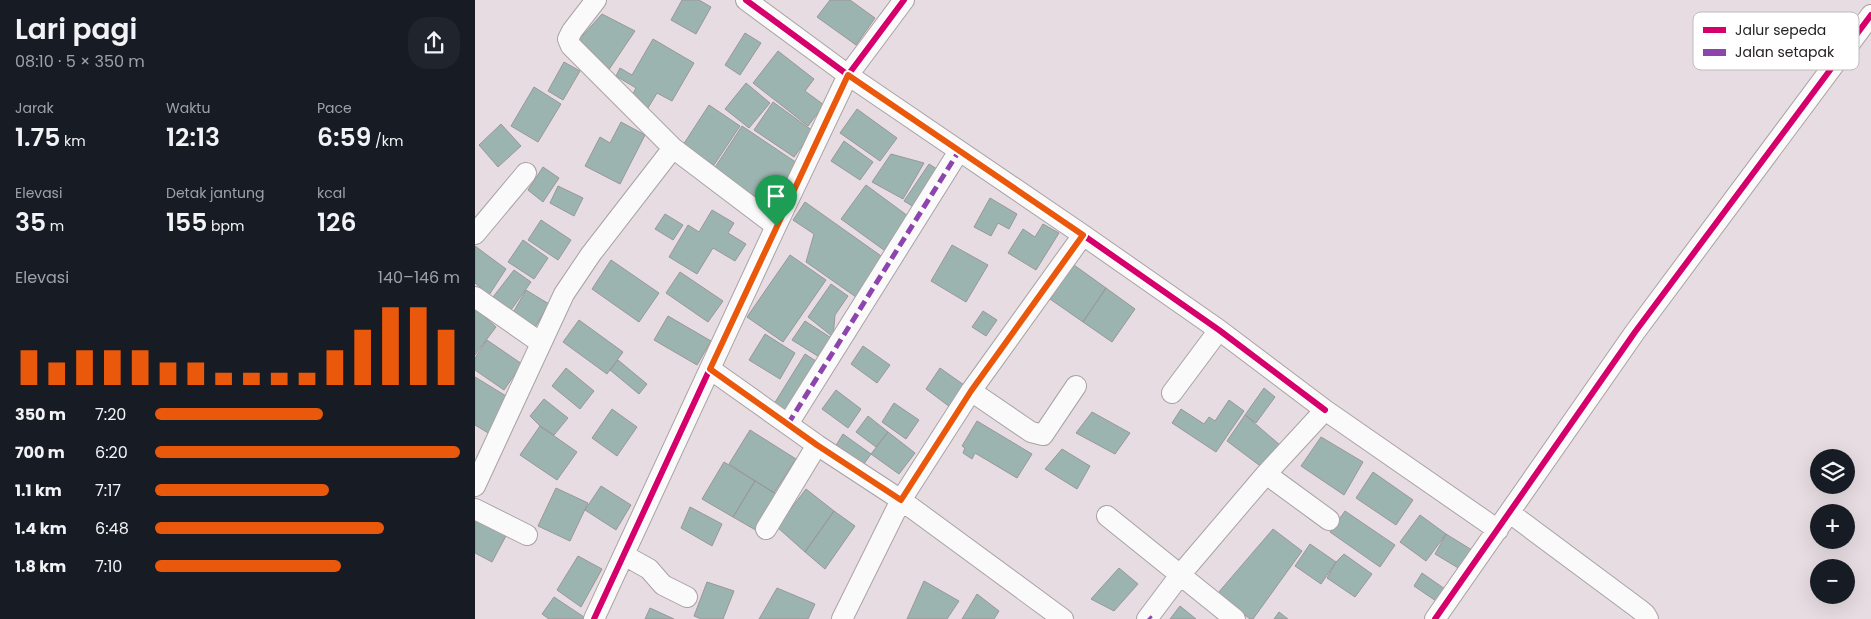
<!DOCTYPE html>
<html lang="id">
<meta charset="utf-8">
<style>
body{margin:0;font-family:Poppins,sans-serif;background:#20242c;color:#f1f3f6;height:100vh;display:flex;flex-direction:column;font-size:19px;white-space:nowrap}
*{box-sizing:border-box;margin:0}
p{font-size:16px;color:#9ea1a6}
.icon{flex:none;width:28px;height:28px;fill:none;stroke:currentColor;stroke-width:2;stroke-linecap:round;stroke-linejoin:round}
.map{position:relative;flex:1;overflow:hidden}
.sheet{display:flex;flex-direction:column;background:#171b24;width:475px}
.sheet>*{flex:none}
.controls{position:absolute;left:1335px;top:449px;display:grid;gap:10px}
.controls a{display:grid;place-items:center;width:45px;height:45px;border-radius:50%;background:#171b24;box-shadow:0 5px 20px #0002;font-size:25px}
.pin{position:absolute;display:grid;place-items:center;width:42px;height:42px;color:#fff;margin:-51px -21px;border-radius:50% 50% 50% 0;rotate:-45deg;box-shadow:0 0 5px #0007}
.pin .icon{rotate:45deg}
.round{display:grid;place-items:center;flex:none;width:52px;height:52px;border-radius:20px;background:#20242c}
.summary{display:flex;align-items:center;justify-content:space-between;height:85px;padding:0 15px}
h1{font-size:28px;font-weight:600;line-height:38px}
.metrics{display:grid;grid-template-columns:repeat(3,1fr);gap:8px;height:85px;padding:5px 15px}
.metrics div{display:grid;align-content:center}
.metrics b{font-size:25px;font-weight:600}
.metrics small{font-size:14px;font-weight:400}
.metrics p{font-size:14px}
.chart{height:140px;padding:10px 15px}
.chart p{display:flex;justify-content:space-between}
.chart svg{width:100%;height:90px;margin-top:5px;stroke:#ea580c;stroke-width:6}
ul{padding:0 15px;list-style:none;font-size:16px}
li{display:grid;grid-template-columns:80px 60px 1fr;align-items:center;height:38px}
li i{height:12px;border-radius:6px;background:#ea580c}
main{display:flex;flex:1;min-height:0}
.map>svg:first-child{display:block}
</style>
<main>
<section class="sheet">
<div class="summary"><div><h1>Lari pagi</h1><p>08:10 · 5 × 350 m</p></div><a class="round"><svg class="icon" aria-label="share" viewBox="0 0 24 24"><path d="M12 15V3M7 8l5-5 5 5M5 13v7h14v-7"/></svg></a></div>
<div class="metrics">
<div><p>Jarak</p><b>1.75<small> km</small></b></div>
<div><p>Waktu</p><b>12:13</b></div>
<div><p>Pace</p><b>6:59<small> /km</small></b></div>
</div>
<div class="metrics">
<div><p>Elevasi</p><b>35<small> m</small></b></div>
<div><p>Detak jantung</p><b>155<small> bpm</small></b></div>
<div><p>kcal</p><b>126</b></div>
</div>
<div class="chart"><p><span>Elevasi</span>140–146 m</p>
<svg viewBox="0 0 160 44" preserveAspectRatio="none"><path d="M5 44V27M15 44V33M25 44V27M35 44V27M45 44V27M55 44V33M65 44V33M75 44V38M85 44V38M95 44V38M105 44V38M115 44V27M125 44V17M135 44V6M145 44V6M155 44V17"/></svg>
</div>
<ul>
<li><b>350 m</b>7:20<i style="width:55%"></i></li>
<li><b>700 m</b>6:20<i style="width:100%"></i></li>
<li><b>1.1 km</b>7:17<i style="width:57%"></i></li>
<li><b>1.4 km</b>6:48<i style="width:75%"></i></li>
<li><b>1.8 km</b>7:10<i style="width:61%"></i></li>
</ul>
</section>
<div class="map">
<svg width="1396" height="619" viewBox="0 0 1396 619">
<rect width="100%" height="100%" fill="#e6dce1"/>
<path fill="#9cb4b0" stroke="#999798" d="M207,0H224L236,7L221,34L196,20Z
M355,0H375L400,18L381,45L342,17Z
M127,14L160,31L133,71L100,44Z
M270,33L286,43L265,75L250,65Z
M178,39L219,63L197,101L182,93L170,113L153,103L161,88L141,76L145,68L157,75Z
M303,51L339,79L330,91L349,105L333,126L278,83Z
M89,62L105,71L88,100L73,91Z
M271,83L295,103L274,128L250,109Z
M59,87L86,104L63,142L36,126Z
M298,102L338,131L319,157L279,130Z
M234,105L265,126L239,165L208,145Z
M382,109L422,138L405,161L365,133Z
M146,122L170,135L145,184L110,166L125,137L135,143Z
M26,124L46,146L23,167L4,145Z
M267,126L322,163L290,212L235,175Z
M369,141L398,162L385,180L356,161Z
M416,154L449,163L428,199L397,182Z
M454,164L468,173L444,210L429,201Z
M68,167L84,178L68,202L53,190Z
M391,185L437,219L413,253L366,219Z
M83,186L108,198L99,216L75,203Z
M515,198L542,214L534,229L523,223L516,236L499,227Z
M330,202L409,258L381,297L331,262L339,234L318,220Z
M237,210L259,223L253,233L271,244L260,261L238,248L222,274L194,257L213,225L224,232Z
M190,214L208,225L198,240L180,229Z
M66,220L96,240L83,260L53,240Z
M568,224L584,233L561,270L533,253L548,229L560,237Z
M48,240L73,258L59,279L33,262Z
M477,245L513,265L491,302L456,281Z
M0,246L31,269L14,295L0,283Z
M315,255L351,280L308,342L272,317Z
M136,260L184,293L164,322L117,289Z
M599,265L631,288L608,322L575,299Z
M39,270L56,282L36,310L18,297Z
M205,272L248,301L233,322L191,293Z
M356,284L373,296L360,315L358,337L333,317Z
M631,288L660,309L637,342L608,322Z
M51,290L74,304L59,329L36,316Z
M0,308L21,327L0,355Z
M508,311L522,320L511,336L497,327Z
M193,316L236,341L222,365L179,340Z
M104,320L148,352L132,374L88,342Z
M330,321L361,341L349,360L317,340Z
M290,334L320,353L305,379L274,360Z
M12,340L47,364L29,390L0,370V358Z
M388,346L415,365L402,383L376,364Z
M330,354L347,365L316,415L299,404Z
M143,360L172,384L164,394L135,370Z
M91,368L119,391L105,409L77,386Z
M465,368L489,385L475,407L451,389Z
M0,377L36,399L15,434L0,425Z
M789,388L800,397L781,423L770,415Z
M361,390L386,409L373,428L347,409Z
M69,399L93,418L79,435L65,426L55,416Z
M754,400L769,411L741,452L697,423L706,409L729,424L734,417L740,421Z
M419,403L444,420L431,439L407,422Z
M137,409L162,427L142,456L117,438Z
M617,412L655,433L640,454L601,433Z
M770,415L805,445L788,468L752,441Z
M393,416L413,432L401,447L381,432Z
M502,421L557,454L542,478L500,453L497,459L488,453L490,448L487,446Z
M65,426L102,452L82,480L45,455Z
M275,430L321,459L299,493L254,464Z
M413,432L440,453L424,474L396,454Z
M368,434L396,454L386,468L360,447Z
M846,437L888,462L869,495L826,466Z
M587,449L615,466L602,489L570,469Z
M249,462L280,481L258,517L227,499Z
M898,472L938,500L921,525L881,498Z
M280,481L305,496L284,532L258,517Z
M126,486L156,505L141,530L110,510Z
M81,488L113,503L95,541L63,526Z
M331,489L359,511L330,552L302,527Z
M215,507L247,524L237,546L206,528Z
M359,511L380,526L350,569L330,552Z
M870,511L920,545L905,567L855,532Z
M945,515L971,534L951,561L925,542Z
M0,519L32,534L17,562L0,553Z
M798,529L827,551L778,619H775L743,593Z
M971,534L997,550L985,569L960,554Z
M835,544L861,562L846,584L820,566Z
M869,554L897,574L880,597L852,578L861,562Z
M103,556L127,569L106,607L82,590Z
M644,568L663,584L639,611L616,599Z
M947,573L970,589L961,601L939,586Z
M449,581L484,601L472,619H432Z
M232,582L259,591L248,619H226L219,616Z
M302,588L340,604L333,619H284Z
M502,594L524,611L519,619H487Z
M79,597L109,617L108,619H74L67,614Z
M705,606L721,619H695Z
M175,608L199,619H170Z
M804,612L813,619H799Z"/>
<g fill="none" stroke-linecap="round" stroke-linejoin="round">
<defs>
<path id="street" d="M121,0L97,31L93,39L96,46L198,148L301,226
M271,0L373,75L608,235L744,330L850,410
M0,234L51,173
M0,297L66,343
M235,369L342,445L426,500L588,619
M496,391L556,432L568,435L601,386
M697,393L744,330
M313,424L484,151
M791,474L854,520
M0,486L89,294L116,254L198,148
M0,509L52,535
M1035,513L1164,609L1170,614L1173,619
M632,516L760,619
M291,529L342,445
M149,555L174,569L188,585L212,597
M119,619L301,226L373,75L429,0
M367,619L426,500L496,391L608,235
M672,619L705,575L791,474L850,410L1023,530
M960,619L1160,332L1396,15"/>
</defs>
<use href="#street" stroke="#a9a2a5" stroke-width="22"/>
<use href="#street" stroke="#fbfafa" stroke-width="20"/>
<path stroke="#8e44ad" stroke-width="5" stroke-dasharray="10 5" stroke-linecap="butt" d="M313,424L484,151
M674,617L676,619"/>
<defs>
<path id="cycleway" d="M271,0L373,75L608,235L744,330L850,410
M119,619L301,226L373,75L429,0
M960,619L1160,332L1396,15"/>
</defs>
<use href="#cycleway" stroke="#fff" stroke-width="9"/>
<use href="#cycleway" stroke="#d6006c" stroke-width="6"/>
</g>
<g fill="none" stroke-linecap="round" stroke-linejoin="round">
<defs>
<path id="route" d="M373,75L608,235L496,391L426,500L342,445L235,369Z"/>
</defs>
<use href="#route" stroke="#fff" stroke-width="10"/>
<use href="#route" stroke="#ea580c" stroke-width="6"/>
</g>
<rect x="1218" y="12" width="166" height="58" rx="8" fill="#fff" stroke="#bebcbd" stroke-width="1"/>
<rect x="1228" y="27" width="23" height="6" fill="#d6006c"/>
<rect x="1228" y="49" width="23" height="7" fill="#8e44ad"/>
<g font-size="14" fill="#262123">
<text x="1260" y="35">Jalur sepeda</text>
<text x="1260" y="57">Jalan setapak</text>
</g>
</svg>
<div class="controls">
<a><svg class="icon" aria-label="layers" viewBox="0 0 24 24"><path d="M12 4l9 5-9 5-9-5zM3 14l9 5 9-5"/></svg></a>
<a>+</a>
<a>−</a>
</div>
<div class="pin" style="left:301px;top:226px;background:#1e9e55"><svg class="icon" aria-label="arrive" viewBox="0 0 24 24"><path d="M6 21V4h12l-3 4 3 4H6"/></svg></div>
</div>
</main>
